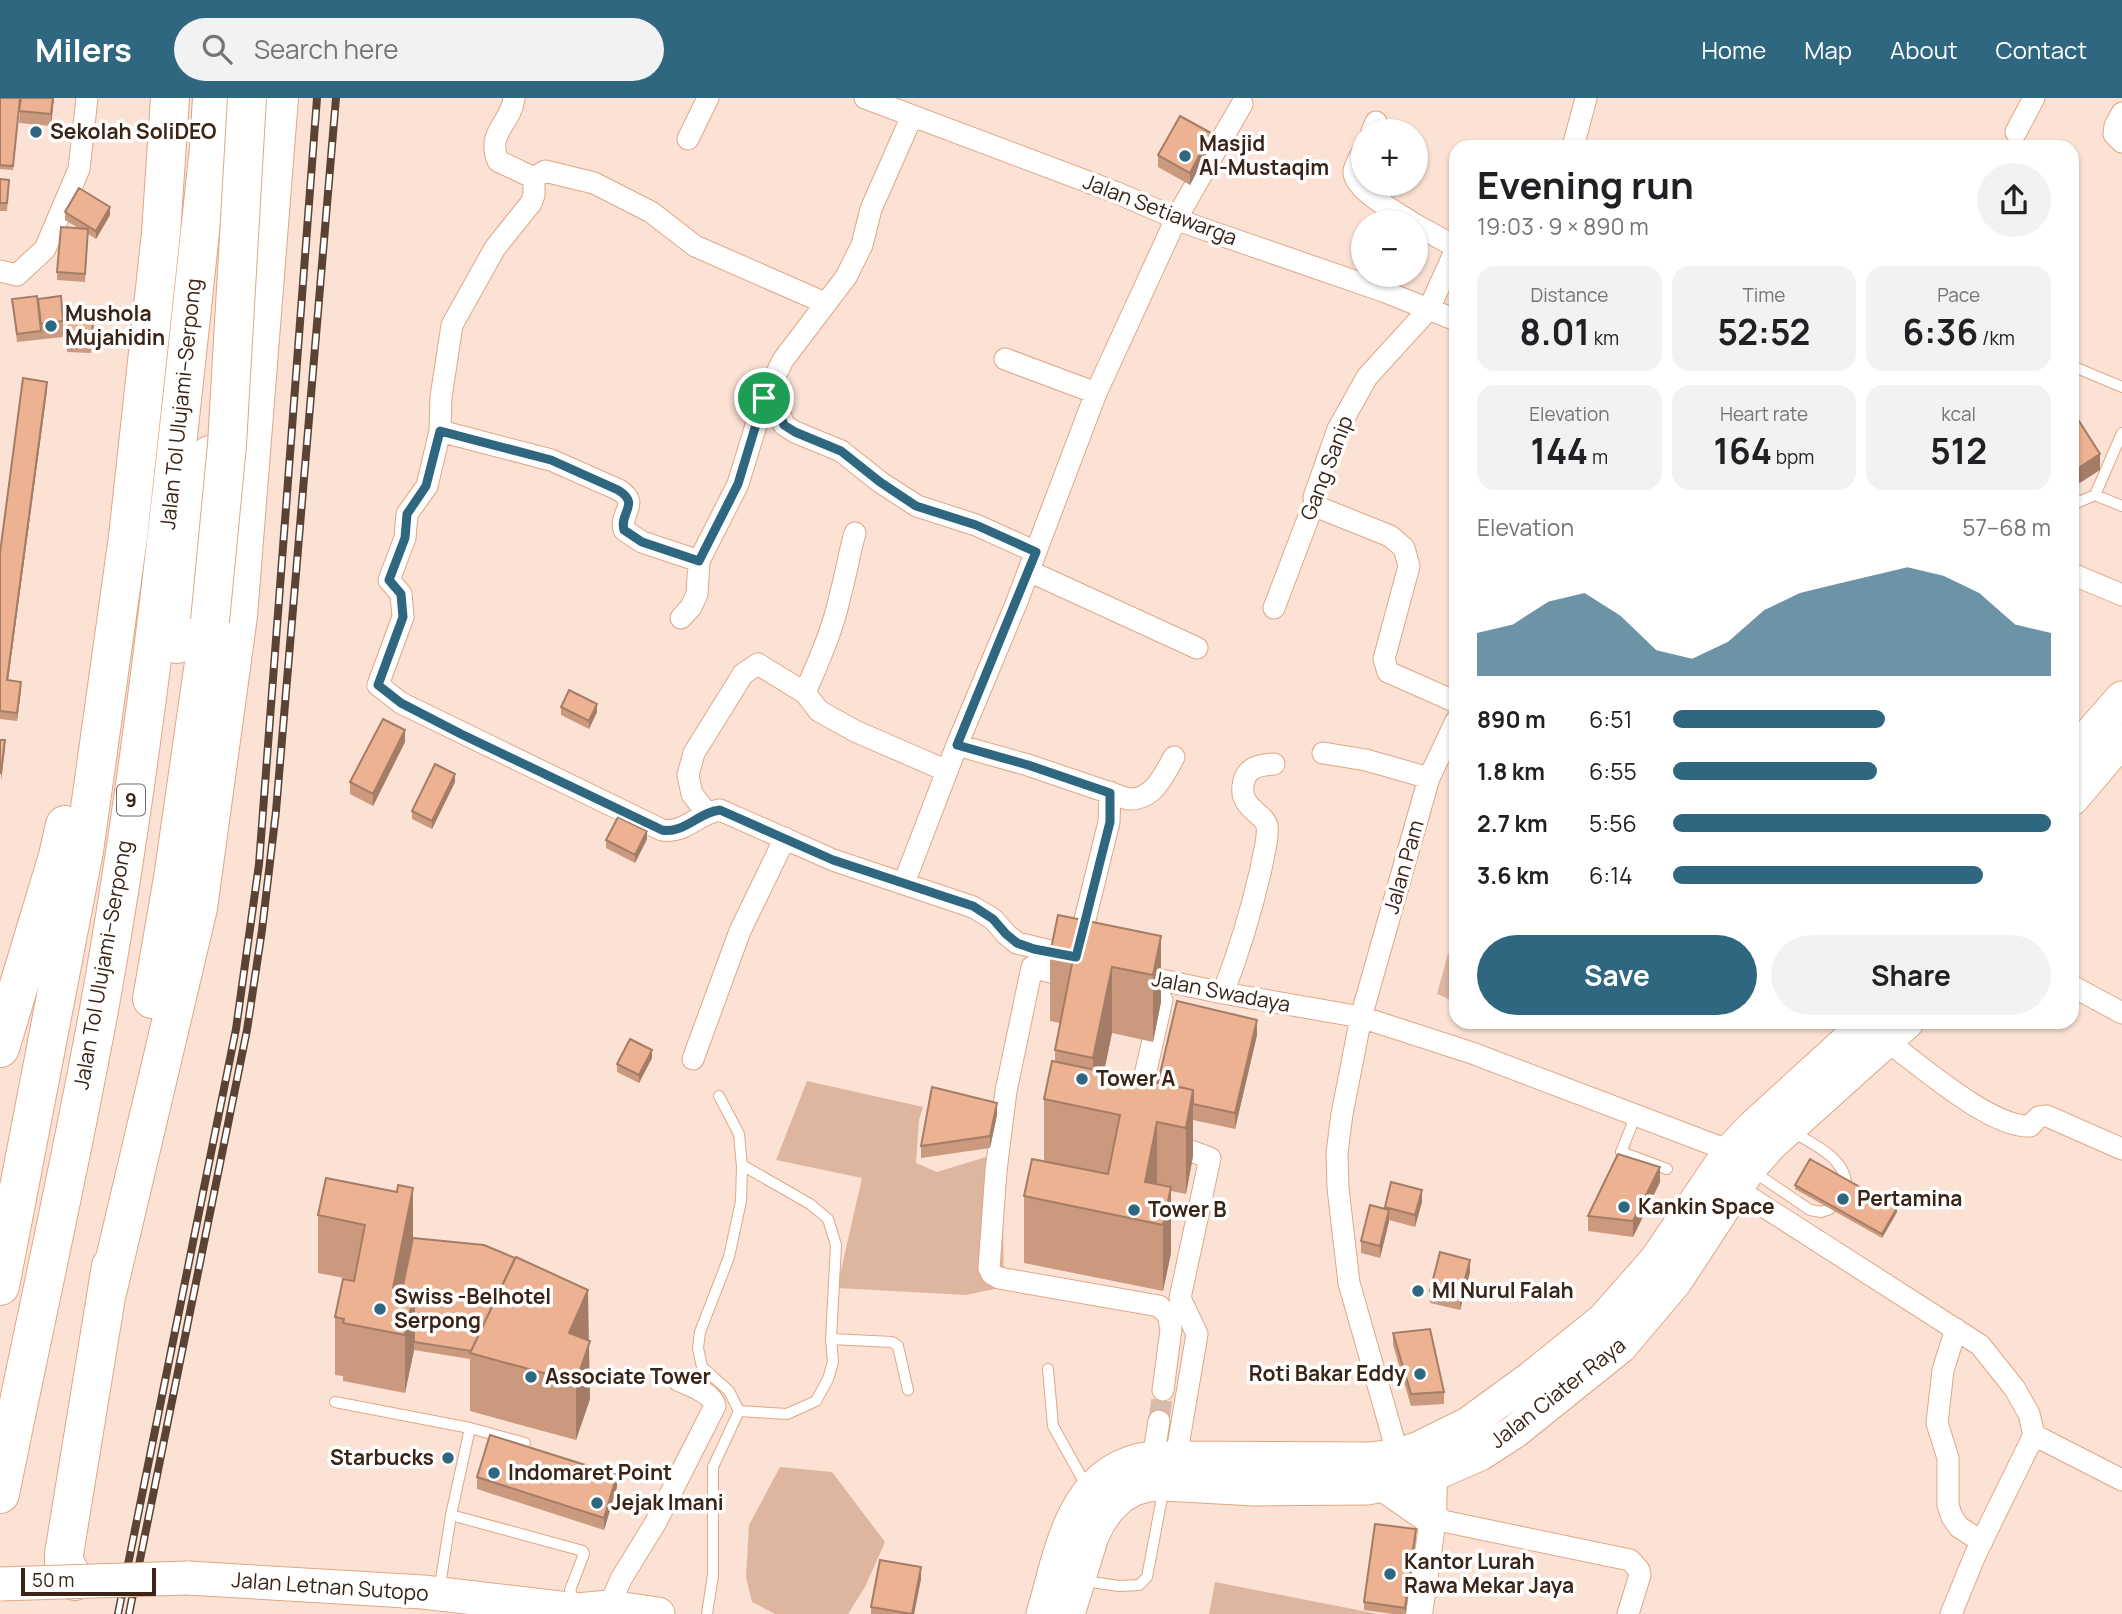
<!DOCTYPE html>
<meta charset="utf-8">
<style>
body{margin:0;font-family:Manrope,sans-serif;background:#f2f2f2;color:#202124;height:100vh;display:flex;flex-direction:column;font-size:26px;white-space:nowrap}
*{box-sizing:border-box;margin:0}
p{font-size:23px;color:#757577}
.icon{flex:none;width:38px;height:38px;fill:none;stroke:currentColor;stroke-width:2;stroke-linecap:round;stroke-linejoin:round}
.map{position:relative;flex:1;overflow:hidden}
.drawer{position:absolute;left:1449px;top:42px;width:630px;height:889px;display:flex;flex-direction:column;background:#fff;border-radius:21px;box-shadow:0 2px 5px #0004}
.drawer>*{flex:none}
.fabs{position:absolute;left:1351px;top:21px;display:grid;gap:14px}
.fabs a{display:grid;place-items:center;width:77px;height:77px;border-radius:50%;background:#fff;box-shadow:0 2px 5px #0004;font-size:35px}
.scale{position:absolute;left:21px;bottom:18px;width:135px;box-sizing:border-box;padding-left:7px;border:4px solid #3b2416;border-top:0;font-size:19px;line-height:24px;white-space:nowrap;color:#3b2416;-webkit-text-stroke:5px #fff;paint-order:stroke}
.pin{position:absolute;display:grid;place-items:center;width:60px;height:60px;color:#fff;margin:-30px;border:4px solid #fff;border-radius:50%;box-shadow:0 2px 7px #0007}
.round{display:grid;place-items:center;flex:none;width:74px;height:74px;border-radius:37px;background:#f2f2f2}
.headline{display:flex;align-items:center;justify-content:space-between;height:119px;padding:0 28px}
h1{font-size:38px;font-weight:700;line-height:52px}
.stats{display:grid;grid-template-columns:repeat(3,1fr);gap:10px;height:119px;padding:7px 28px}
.stats div{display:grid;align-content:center;border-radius:18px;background:#f2f2f2;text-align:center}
.stats b{font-size:35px;font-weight:700}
.stats small{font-size:19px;font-weight:400}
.stats p{font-size:19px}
.chart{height:196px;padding:14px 28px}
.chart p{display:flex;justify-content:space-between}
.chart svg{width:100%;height:126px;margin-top:7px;fill:#2f6781;opacity:.7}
.action{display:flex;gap:14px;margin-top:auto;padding:14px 28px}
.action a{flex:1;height:80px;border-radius:42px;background:#2f6781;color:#fff;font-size:28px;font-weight:700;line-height:80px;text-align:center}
.action a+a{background:#f2f2f2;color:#202124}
ul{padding:0 28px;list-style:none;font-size:23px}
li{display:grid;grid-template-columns:112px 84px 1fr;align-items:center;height:52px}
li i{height:18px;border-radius:9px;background:#2f6781}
header{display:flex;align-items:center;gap:42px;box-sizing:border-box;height:98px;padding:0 35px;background:#2f6781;color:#fff}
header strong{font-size:33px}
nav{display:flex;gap:38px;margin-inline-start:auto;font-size:24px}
.search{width:490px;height:63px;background:#f2f2f2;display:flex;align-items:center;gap:18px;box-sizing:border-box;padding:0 24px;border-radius:38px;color:#757577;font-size:26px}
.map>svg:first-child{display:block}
</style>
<header>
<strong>Milers</strong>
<div class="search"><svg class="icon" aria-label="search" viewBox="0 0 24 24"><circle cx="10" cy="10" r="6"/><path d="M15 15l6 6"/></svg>Search here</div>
<nav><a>Home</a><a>Map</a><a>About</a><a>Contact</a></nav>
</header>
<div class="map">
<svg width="2122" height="1516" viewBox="0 0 2122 1516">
<rect width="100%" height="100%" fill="#fbe2d4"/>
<path fill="#deb6a0" d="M1448,856L1456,860V904L1437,896Z
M807,983L923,1009L919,1022L916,1065L937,1074L1002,1054L1004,1189L966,1197L837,1190L862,1080L776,1062Z
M780,1369L832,1374L885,1444L865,1489L848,1516H775L752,1504L746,1479L749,1427Z
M1215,1484L1378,1516H1209Z"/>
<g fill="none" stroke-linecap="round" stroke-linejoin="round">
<path stroke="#d5bcae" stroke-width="21" stroke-dasharray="21 10" stroke-linecap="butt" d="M1159,1323L1163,1292"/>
<defs>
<path id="service" d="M2072,268L2122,289
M2122,335L2095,397L2122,408
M2072,407L2095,397
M1636,1017L1621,1054L1667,1071
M1791,1033C1811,1045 1844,1059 1846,1085
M1751,1072L1810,1112L1821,1114L1830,1111
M831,1241L892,1244L898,1248L908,1292
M1048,1271L1053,1328L1088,1391
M335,1304L470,1330L525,1345
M739,1313L787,1316L816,1303L828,1281L833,1264L831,1241L836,1147L828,1121L810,1106L742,1067
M451,1417L583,1453L584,1456L570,1492L575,1505
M1084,1483L1119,1488L1139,1487L1147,1479L1164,1389
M439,1494L451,1417L470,1330
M707,1516L713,1477V1369L739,1313L729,1293L702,1269L698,1250L700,1234L729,1159L741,1103L742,1069L739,1036L719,998"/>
<path id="minor" d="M514,0C511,26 486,34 498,63L534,80V97L531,105L495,150L452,227L441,299L440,333L427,388L407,416L405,440L389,482L401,496L403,519L378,587L401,605L662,732C685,736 698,715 720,712L833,762L973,809L993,821L1006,836L1017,845L1076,859
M865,0L1115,94L1189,126L1383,193L1456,222
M2122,15L2115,28L2114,36L2122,44
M1372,33L1376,24
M2016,34L2034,0
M688,41L708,0
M1573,49L1586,0
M1363,53C1361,58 1355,67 1354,73C1352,91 1398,115 1411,124
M534,80L545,73L594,85L651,114L695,148L825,205
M1416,127L1456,149
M0,173L17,177L45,151L79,71L87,0
M1005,261L1096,295
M764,301L779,314L784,327L795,334L841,353L880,384L917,408L976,427L1036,454
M440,333L551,362L619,392C641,406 619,414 624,432L642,444L699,463
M1315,408L1390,438L1404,450L1409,468L1384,561L1388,574L1456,604
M1029,473L1197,550
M2072,476L2122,497
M1274,510L1309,418L1315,408L1314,399L1338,331L1367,279L1429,211L1456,151
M681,520L691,509L697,496L699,463L738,386L764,301L783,262L846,179L862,147L871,111L912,18
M805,595C818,564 833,532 840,498C846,477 849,456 855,435
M957,647L1028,667L1128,701C1153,702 1163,679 1174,659
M1323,655L1366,662L1429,680
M706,714L692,696L688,677L694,655L743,576L758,566L805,595L819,613L855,633L947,673
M904,785L957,647L1016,506L1096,295L1176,121L1242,6
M1078,850L1109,724L1110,694
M1133,876L1223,895L1361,919L1472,955L1730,1053
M1078,881L1032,869L1006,993L996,1073L989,1170L992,1176L999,1180L1159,1208L1168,1217L1171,1231L1163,1292
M2072,888L2122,915
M1132,895L1162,902L1138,1008
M1223,895C1239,854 1251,814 1261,771C1263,758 1269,740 1267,728C1264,715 1240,710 1243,688C1245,669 1259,667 1274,666
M1888,944C1921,968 1991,1030 2030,1028L2039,1019L2047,1018L2122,1051
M693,961L740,833L785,740
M1167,1044L1210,1060L1180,1200L1197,1236L1176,1360
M1735,1090L1980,1247L2015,1291L2029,1316L2034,1337L1976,1455L1951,1516
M1956,1231L1943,1272L1937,1325L1948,1360V1407L1952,1419L1959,1429L1982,1444
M2034,1337L2122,1382
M1398,1357L1349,1185L1338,1090L1337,1055L1342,1016L1361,919L1429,680L1456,623
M1153,1360L1159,1323
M1433,1421L1630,1462L1639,1472L1640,1477L1628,1516
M609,1509L621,1481L656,1424L715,1308C712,1294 690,1288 678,1282"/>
<path id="tertiary" d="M1419,1516L1433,1421L1434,1376"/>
<path id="primary" d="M2072,657L2122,600
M2072,701L2122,642
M1384,1387L1433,1421
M187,1480L423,1494L577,1512L609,1509L658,1516
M1043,1516C1062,1452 1072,1369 1153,1360L1371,1361L1398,1357L1417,1351L1468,1326L1531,1280L1604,1221L1656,1162L1730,1053L1753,1029L1868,924
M1068,1516L1092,1438L1099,1424L1108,1411L1120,1399L1134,1391L1148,1387L1164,1386L1255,1391L1367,1390L1434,1376L1480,1356L1514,1334L1620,1249L1675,1184L1749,1071L1770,1047L1907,924"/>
<path id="motorway" d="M177,546L210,357
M152,901L173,780L210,523
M0,950L58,758L65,727
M0,1188L84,753L128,439L161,135L170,0
M107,1195L198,810L238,518L279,0
M0,1396C33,1232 70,1070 100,906C151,623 178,336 209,50L212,0
M75,1483L64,1464V1456L111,1168"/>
</defs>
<use href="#service" stroke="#e2a684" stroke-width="12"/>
<use href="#minor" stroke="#e2a684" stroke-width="23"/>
<use href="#tertiary" stroke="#e2a684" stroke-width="28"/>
<use href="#primary" stroke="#e2a684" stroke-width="35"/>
<use href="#motorway" stroke="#e2a684" stroke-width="40"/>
<use href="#service" stroke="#fff" stroke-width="10"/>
<use href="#minor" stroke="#fff" stroke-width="21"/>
<use href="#tertiary" stroke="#fff" stroke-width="26"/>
<use href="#primary" stroke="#fff" stroke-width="33"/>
<use href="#motorway" stroke="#fff" stroke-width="38"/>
<defs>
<path id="rail" d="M118,1516L236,931L259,766L317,0
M129,1516L247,932L262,832L276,713L336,0"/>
</defs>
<use href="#rail" stroke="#5a4335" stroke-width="8"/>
<use href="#rail" stroke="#fff" stroke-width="5" stroke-dasharray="16" stroke-linecap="butt"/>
<defs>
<path id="primary-bridge" d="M0,1486L187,1480"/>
<path id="motorway-bridge" d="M210,523L227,347L247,0"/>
</defs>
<use href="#primary-bridge" stroke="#e2a684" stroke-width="35" stroke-linecap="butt"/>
<use href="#motorway-bridge" stroke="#e2a684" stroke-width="40" stroke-linecap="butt"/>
<use href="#primary-bridge" stroke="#fff" stroke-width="33"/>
<use href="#motorway-bridge" stroke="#fff" stroke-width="38"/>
</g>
<path fill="#cb997d" d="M0,0H20L13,72L0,71Z
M21,0H54L51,28L19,25Z
M1211,47L1190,87L1158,69V57Z
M0,81L9,90L7,113H0Z
M65,114L110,117L96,141L88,136L85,184L57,182V174L80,131L65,122Z
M12,201L38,208L63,223V239L17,244Z
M94,220L91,255L67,254V246Z
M47,292L8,582L21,592L17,623L0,621V455Z
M561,609L597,614L589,631L561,617Z
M405,644L373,708L350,696V684Z
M455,684L432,731L412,721V713Z
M647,741L635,765L606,750V742Z
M1161,838V904L1153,944L1112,935L1104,973L1158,984L1257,937L1235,1031L1193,1022V1058L1186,1096L1171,1093V1155L1163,1193L1024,1165V1098L1044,1063V1001L1055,963V952L1060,925L1050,923V856Z
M652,960L639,985L617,974V966Z
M997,1017L990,1050L921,1060V1048Z
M326,1080L413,1140L588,1242L590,1301L576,1342L470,1313V1261L414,1252L405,1295L343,1283V1278L335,1277V1219L354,1182L318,1175V1117Z
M1660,1084L1633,1139L1588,1133V1118Z
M1795,1087L1897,1114L1882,1140L1795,1091Z
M1422,1104L1415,1129L1389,1122L1380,1160L1361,1155V1143L1385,1111V1109Z
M1470,1174L1460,1212L1430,1205V1193Z
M1393,1235L1444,1294V1306L1411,1308L1393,1247Z
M477,1379L617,1389L604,1432L477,1391Z
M1416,1439L1406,1516H1393L1364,1512V1504Z
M921,1481L914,1516H871V1509Z"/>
<path fill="#a57d66" d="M53,0H54L51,28V16Z
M1211,35V47L1190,87V75Z
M110,109V117L96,141V133Z
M47,284V292L7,590V582Z
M2100,356V372L2072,390V374Z
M21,584V592L17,623V615Z
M597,606V614L589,631V623Z
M405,632V644L373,708V696Z
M5,642V650L1,683V675Z
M455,676V684L432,731V723Z
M647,733V741L635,765V757Z
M1161,838V904L1153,944V877Z
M1112,869V935L1096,1012L1093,1011V960Z
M1257,922V937L1235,1031V1015Z
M652,952V960L639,985V977Z
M1193,992V1058L1186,1096V1030Z
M997,1005V1017L990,1050V1038Z
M1157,1024V1090L1145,1084Z
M1660,1069V1084L1633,1139V1123Z
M1171,1089V1155L1163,1193V1127Z
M413,1090V1148L395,1236L393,1190Z
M1422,1092V1104L1415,1129V1117Z
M1897,1110V1114L1882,1140V1136Z
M1389,1112V1124L1380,1160V1148Z
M1470,1162V1174L1460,1212V1200Z
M588,1192L590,1301L576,1342V1284L569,1235Z
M414,1195V1252L405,1295V1237Z
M617,1377V1389L604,1432V1420Z
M1416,1431V1439L1405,1516V1510Z
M921,1469V1481L914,1516H912Z"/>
<path fill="#ecb291" stroke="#a57d66" stroke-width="2" d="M0,0H20L13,68L0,67Z
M21,0H53L51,16L19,13Z
M1180,18L1211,35L1190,75L1158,57Z
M0,81L9,82L7,105H0Z
M79,90L110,109L96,133L65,114Z
M61,129L88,131L85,176L57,174Z
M37,198L41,233L17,236L12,201Z
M61,198L63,223L41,226L38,201Z
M70,211L94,212L91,247L67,246Z
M23,280L47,284L7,582L21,584L17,615L0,613V455Z
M2072,312L2100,356L2072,374Z
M569,592L597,606L589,623L561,609Z
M383,621L405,632L373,696L350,684Z
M0,642H5L1,675H0Z
M435,666L455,676L432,723L412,713Z
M618,719L647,733L635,757L606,742Z
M1058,817L1161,838L1153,877L1112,869L1093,960L1055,952L1073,861L1050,856Z
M1177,903L1257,922L1235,1015L1193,1006V992L1158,984Z
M630,941L652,952L639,977L617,966Z
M1052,963L1193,992L1186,1030L1157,1024L1145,1084L1171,1089L1163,1127L1024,1098L1032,1061L1108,1076L1120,1017L1044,1001Z
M932,989L997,1005L990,1038L921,1048Z
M1618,1056L1660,1069L1633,1123L1588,1118Z
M1810,1061L1897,1110L1882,1136L1795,1087Z
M326,1080L397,1094L398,1087L413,1090L393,1190L414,1195L405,1237L343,1225L344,1221L335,1219L343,1181L354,1183L365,1127L318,1117Z
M1391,1084L1422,1092L1415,1117L1385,1109Z
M1370,1107L1389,1112L1380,1148L1361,1143Z
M413,1140L484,1147L515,1160L471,1253L414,1244V1195L402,1192Z
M1440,1154L1470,1162L1460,1200L1430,1193Z
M516,1159L588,1192L569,1235L590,1243L576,1284L470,1255Z
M1430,1231L1444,1294L1411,1296L1393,1235Z
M490,1337L617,1377L604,1420L477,1379Z
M1375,1426L1416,1431L1405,1510L1364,1504Z
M880,1462L921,1469L912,1516L871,1509Z"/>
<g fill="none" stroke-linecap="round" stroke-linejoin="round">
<defs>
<path id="route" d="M764,300L779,314L784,327L795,334L841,353L880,384L916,408L976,427L1036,454L957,647L1028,667L1110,695V724L1076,859L1034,851L1017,845L1006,836L993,821L973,808L833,762L720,712C699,714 684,736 662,732L461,636L401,605L378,587L403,519L401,496L389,482L405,440L407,416L426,388L440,333L551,362L618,392C641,406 619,414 624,432L642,444L699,463L738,386Z"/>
</defs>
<use href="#route" stroke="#fff" stroke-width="14"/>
<use href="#route" stroke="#2f6781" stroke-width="9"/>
</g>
<g fill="#2f6781" stroke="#fff" stroke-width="2.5">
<circle cx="36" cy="34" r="7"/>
<circle cx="1185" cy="58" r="7"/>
<circle cx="51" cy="228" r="7"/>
<circle cx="1082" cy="981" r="7"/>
<circle cx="1843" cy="1101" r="7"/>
<circle cx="1624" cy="1109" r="7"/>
<circle cx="1134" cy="1112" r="7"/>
<circle cx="1418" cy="1193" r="7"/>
<circle cx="380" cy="1211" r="7"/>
<circle cx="1420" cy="1276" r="7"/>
<circle cx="531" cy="1279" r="7"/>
<circle cx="448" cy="1360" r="7"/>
<circle cx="494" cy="1375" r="7"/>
<circle cx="597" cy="1405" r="7"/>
<circle cx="1390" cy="1476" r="7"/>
</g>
<g text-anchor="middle" stroke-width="7" stroke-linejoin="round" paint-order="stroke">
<rect fill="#fff" stroke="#76665c" stroke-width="2" x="117" y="686.5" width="28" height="31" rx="5"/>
<g font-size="19" font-weight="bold" fill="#3b2416">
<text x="131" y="709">9</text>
</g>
<g font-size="21" font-weight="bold" fill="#3b2416" stroke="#fff" text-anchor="start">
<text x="50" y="41">Sekolah SoliDEO</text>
<text x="1199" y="53">Masjid<tspan x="1199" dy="24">Al-Mustaqim</tspan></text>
<text x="65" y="223">Mushola<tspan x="65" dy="24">Mujahidin</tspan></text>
<text x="1096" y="988">Tower A</text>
<text x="1857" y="1108">Pertamina</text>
<text x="1638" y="1116">Kankin Space</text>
<text x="1148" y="1119">Tower B</text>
<text x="1432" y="1200">MI Nurul Falah</text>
<text x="394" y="1206">Swiss -Belhotel<tspan x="394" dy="24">Serpong</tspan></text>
<text x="1406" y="1283" text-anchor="end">Roti Bakar Eddy</text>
<text x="545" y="1286">Associate Tower</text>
<text x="434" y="1367" text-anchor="end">Starbucks</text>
<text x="508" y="1382">Indomaret Point</text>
<text x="611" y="1412">Jejak Imani</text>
<text x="1404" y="1471">Kantor Lurah<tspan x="1404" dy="24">Rawa Mekar Jaya</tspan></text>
</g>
<g font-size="21" fill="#3b2416" stroke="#fff">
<text transform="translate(1160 112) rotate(21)" y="7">Jalan Setiawarga</text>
<text transform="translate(181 306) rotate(-84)" y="7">Jalan Tol Ulujami–Serpong</text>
<text transform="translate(1327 370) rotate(-69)" y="7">Gang Sanip</text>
<text transform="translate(1404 769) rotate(-74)" y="7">Jalan Pam</text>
<text transform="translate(103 867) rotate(-80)" y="7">Jalan Tol Ulujami–Serpong</text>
<text transform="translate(1221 894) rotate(11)" y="7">Jalan Swadaya</text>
<text transform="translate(1558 1295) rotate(-38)" y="7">Jalan Ciater Raya</text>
<text transform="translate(330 1489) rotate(4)" y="7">Jalan Letnan Sutopo</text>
</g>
</g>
</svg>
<div class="fabs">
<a>+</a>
<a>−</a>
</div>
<div class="scale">50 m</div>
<div class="pin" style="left:764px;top:300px;background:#1e9e55"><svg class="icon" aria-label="arrive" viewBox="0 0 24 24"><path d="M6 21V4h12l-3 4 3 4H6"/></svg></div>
<section class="drawer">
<div class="headline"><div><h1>Evening run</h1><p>19:03 · 9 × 890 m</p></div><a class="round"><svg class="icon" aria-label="share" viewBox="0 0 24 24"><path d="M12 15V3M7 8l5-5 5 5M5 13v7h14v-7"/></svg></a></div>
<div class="stats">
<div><p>Distance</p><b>8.01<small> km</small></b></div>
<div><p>Time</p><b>52:52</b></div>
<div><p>Pace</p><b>6:36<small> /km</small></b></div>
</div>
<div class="stats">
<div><p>Elevation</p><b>144<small> m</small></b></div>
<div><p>Heart rate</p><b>164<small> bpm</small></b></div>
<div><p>kcal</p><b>512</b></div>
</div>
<div class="chart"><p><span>Elevation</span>57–68 m</p>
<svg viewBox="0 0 160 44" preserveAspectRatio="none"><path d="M0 44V29L10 26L20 18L30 15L40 23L50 35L60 38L70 32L80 21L90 15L100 12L110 9L120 6L130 9L140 15L150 26L160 29V44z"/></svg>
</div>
<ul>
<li><b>890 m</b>6:51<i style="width:56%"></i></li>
<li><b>1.8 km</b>6:55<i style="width:54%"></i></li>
<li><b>2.7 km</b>5:56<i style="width:100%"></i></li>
<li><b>3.6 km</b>6:14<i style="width:82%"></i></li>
</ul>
<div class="action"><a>Save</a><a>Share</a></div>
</section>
</div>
